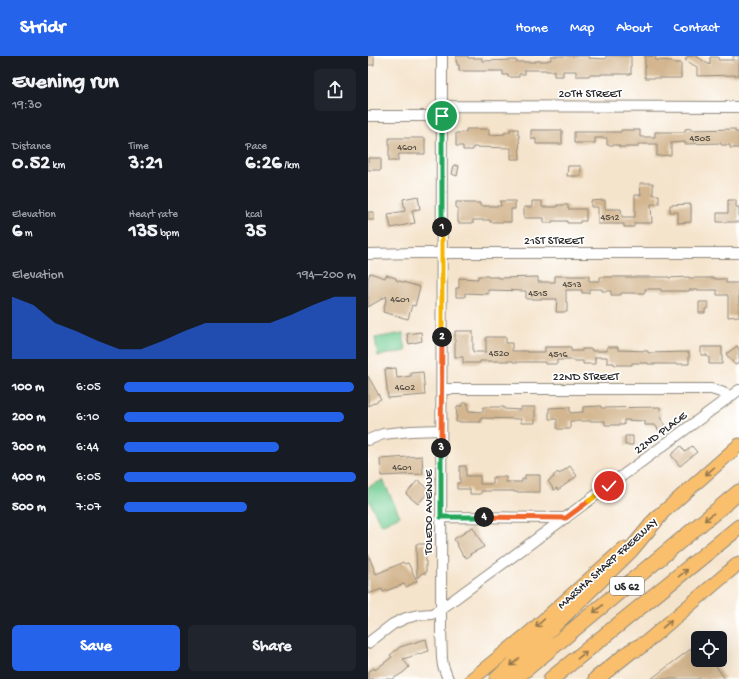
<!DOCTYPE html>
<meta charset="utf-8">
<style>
body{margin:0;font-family:"Gochi Hand",sans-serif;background:#20242c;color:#f1f3f6;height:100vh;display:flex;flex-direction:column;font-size:15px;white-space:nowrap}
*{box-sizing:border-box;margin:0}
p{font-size:13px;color:#9ea1a6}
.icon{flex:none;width:22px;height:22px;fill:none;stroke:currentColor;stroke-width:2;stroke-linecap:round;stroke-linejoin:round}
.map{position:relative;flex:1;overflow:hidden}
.sheet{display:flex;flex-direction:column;background:#171b24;width:368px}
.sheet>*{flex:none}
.controls{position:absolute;left:323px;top:575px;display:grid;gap:8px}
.controls a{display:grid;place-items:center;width:36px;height:36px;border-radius:6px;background:#171b24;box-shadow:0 4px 16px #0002;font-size:20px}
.pin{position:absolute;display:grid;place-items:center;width:34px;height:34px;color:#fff;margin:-17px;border:2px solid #fff;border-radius:50%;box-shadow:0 1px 4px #0007}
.km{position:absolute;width:20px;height:20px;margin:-10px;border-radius:50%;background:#222;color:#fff;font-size:11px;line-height:20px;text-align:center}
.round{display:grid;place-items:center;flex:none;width:42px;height:42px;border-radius:6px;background:#20242c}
.summary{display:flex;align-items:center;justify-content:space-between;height:68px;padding:0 12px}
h1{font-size:22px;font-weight:800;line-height:30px}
.figures{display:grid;grid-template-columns:repeat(3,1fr);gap:6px;height:68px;padding:4px 12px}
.figures div{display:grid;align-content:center}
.figures b{font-size:20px;font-weight:800}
.figures small{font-size:11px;font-weight:400}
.figures p{font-size:11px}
.chart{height:112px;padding:8px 12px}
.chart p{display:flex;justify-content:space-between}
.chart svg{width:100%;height:72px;margin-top:4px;fill:#2563eb;opacity:.7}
.primary-button{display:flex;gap:8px;margin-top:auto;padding:8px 12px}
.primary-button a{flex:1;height:46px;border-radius:6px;background:#2563eb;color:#fff;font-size:16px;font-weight:800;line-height:46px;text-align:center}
.primary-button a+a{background:#20242c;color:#f1f3f6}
ul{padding:0 12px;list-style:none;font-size:13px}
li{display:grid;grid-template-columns:64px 48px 1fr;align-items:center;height:30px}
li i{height:10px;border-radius:5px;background:#2563eb}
header{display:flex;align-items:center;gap:24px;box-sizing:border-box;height:56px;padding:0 20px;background:#2563eb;color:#fff}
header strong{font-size:19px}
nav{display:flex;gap:22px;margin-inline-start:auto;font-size:14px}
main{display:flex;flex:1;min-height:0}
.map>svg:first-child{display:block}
</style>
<header>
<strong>Stridr</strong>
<nav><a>Home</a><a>Map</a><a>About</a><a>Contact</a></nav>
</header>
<main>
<section class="sheet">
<div class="summary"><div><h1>Evening run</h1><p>19:30</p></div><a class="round"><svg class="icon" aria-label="share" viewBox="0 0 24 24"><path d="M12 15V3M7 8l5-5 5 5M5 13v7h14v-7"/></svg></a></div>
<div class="figures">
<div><p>Distance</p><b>0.52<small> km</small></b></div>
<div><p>Time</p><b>3:21</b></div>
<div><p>Pace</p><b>6:26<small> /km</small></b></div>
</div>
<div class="figures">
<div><p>Elevation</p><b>6<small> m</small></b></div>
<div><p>Heart rate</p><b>135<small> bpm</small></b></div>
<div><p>kcal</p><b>35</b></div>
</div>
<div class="chart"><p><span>Elevation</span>194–200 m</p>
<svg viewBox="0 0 160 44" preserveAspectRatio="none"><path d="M0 44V6L10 11L20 22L30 27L40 33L50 38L60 38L70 33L80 27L90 22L100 22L110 22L120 22L130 17L140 11L150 6L160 6V44z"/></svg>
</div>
<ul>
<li><b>100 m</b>6:05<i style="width:99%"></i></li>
<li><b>200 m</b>6:10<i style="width:95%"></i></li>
<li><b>300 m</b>6:44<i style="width:67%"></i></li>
<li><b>400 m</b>6:05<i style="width:100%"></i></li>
<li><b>500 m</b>7:07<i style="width:53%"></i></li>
</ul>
<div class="primary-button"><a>Save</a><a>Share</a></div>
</section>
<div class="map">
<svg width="371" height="623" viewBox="0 0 371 623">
<rect width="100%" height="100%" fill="#fff"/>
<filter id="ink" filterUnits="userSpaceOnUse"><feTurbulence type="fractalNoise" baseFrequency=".025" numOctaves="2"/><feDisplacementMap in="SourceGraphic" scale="8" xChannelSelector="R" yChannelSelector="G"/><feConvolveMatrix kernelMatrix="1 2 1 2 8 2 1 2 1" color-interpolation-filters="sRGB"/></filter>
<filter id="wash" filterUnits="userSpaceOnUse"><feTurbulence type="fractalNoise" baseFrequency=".012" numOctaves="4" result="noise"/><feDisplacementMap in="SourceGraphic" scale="16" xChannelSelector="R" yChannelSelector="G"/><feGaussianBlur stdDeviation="0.9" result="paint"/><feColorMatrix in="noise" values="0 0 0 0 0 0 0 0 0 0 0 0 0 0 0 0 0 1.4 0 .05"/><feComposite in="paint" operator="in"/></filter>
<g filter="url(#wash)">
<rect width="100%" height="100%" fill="#f5e4cc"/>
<path fill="#73cd93" stroke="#4f7c5f" d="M35,277L38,295L10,300L7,282Z
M15,424L32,460L13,469L0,442V431Z"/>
<g id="blocks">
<path fill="#d3b68f" d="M0,0H6V9H0Z
M88,0H100V2H114V5L148,4V6H167V5H180V4H183V0H221V2L238,3V0H263V18H233V19H221V20H208V15H195V20H186V15H178V14H157V18H151V21H140V19H135V15H91V9H89V6H88Z
M277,0H288L287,4L304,5V7H313V22H277Z
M320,0H328L342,9V1H350V4H365V0H371V19L329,20V11L317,4Z
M323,72V74L367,73V76H371V92H362V89H353V87L317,88V86L303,87V99L289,100V88H270V91H251V89H239V82H227V87H206V76H253V74H272V81H287V76H317V73Z
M98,73H121V79L137,78V76H142V73H150V79H151L152,103H143V92L105,91V94H95V90H88V77H95V76H98Z
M163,74H194V88H168V83H163Z
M21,82H57V98H31V100H30V105H21Z
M0,102H13V114H0Z
M86,109L91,110L89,120L84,118Z
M200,110H213V120H199Z
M272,127H285V139H291V148H283L284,167H266V171H256V168H230V151H223V145L237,144V153H253L254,161H267V139H273Z
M50,140L52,153L44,154L47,167L23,172L20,158L37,155L35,143Z
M360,144H368V151H371V166H349V157H360Z
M132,145H147V153H143V166H122V164H105V167H90V152H88V146H96V147H112V150H133Z
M164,145H174V151H189V149H200V153H218V165H212V167H199V165H184V167H176V162H156V151H164Z
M323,148V166L310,167V156H302V149Z
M0,156H6V164H0Z
M2,217L17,222L18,219L28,222V224L52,231L47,250L44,249L40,263L15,256L19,240L0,251V223Z
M110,220H120V221H131V222L170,221V226H187V220H221V225H232V221H301V222L321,221V222H347V223H358V227H371V260L360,261V239H349V234H321V235H293V233H277V237H253V239H243V235H234V233H221V237H214V234H198V246H199V256H188L189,243H158V235L120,234V238L97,237V241H88V232H91V222L110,223Z
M331,246H340V253H337V257H331Z
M87,275H105V296H118V281H138V287H144V295H159V296H177V291H203V295H214V293H224V295H239V291H250V294L280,295V297L321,296V308H280V307H264V309H246V307H239V301H227V308H215V305H206V304H189V308H177V306H145V305H112V307H95V301H87Z
M53,276L54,285L41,288L39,278Z
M369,290L371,293V306L367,309L358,298Z
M333,291H354V308H341V301H339V299H333Z
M28,312L29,322L43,320V317L55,316L57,339L20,342L17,313Z
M0,320L13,343L0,350Z
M94,347H100V355L115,356V351H136V353L153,354V351H167V367H153V363L113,362V366H88L89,350H94Z
M233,350V352L292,351L293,363L299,371L292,376L287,369H277V365L256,364V369H237V365H202V373H189V363H181V352L202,351V357L215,356V351Z
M257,380H265V389H257Z
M313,390L317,396L324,390L329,396L312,410L303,399Z
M54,400L55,418L13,420L12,403Z
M92,410H98V420H112V428H125V421H138V426H154V423H157V419H172V436H146V435H113V438H102V433H89V427H92Z
M202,410L209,420L190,434L189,432L186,434L180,425L186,421L185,420L190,416L191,418Z
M50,424L62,434L50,448L38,438Z
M105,471L116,491L102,498L103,499L98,502L96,499L95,500L86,483L98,476L97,475Z
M48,488H58V517H54L49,522Z
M0,498L8,518L27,510L35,506L37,508L40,507L49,525L38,531L36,528L15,536L14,533L0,538Z
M58,583L61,595L35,603L41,611L36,616L25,623H0V616L6,612L7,614L24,601L22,599L32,591Z
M324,592L325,593L330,592V604H344L357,623H283Z"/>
</g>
</g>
<g filter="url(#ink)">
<use href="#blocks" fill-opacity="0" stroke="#90887c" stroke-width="1"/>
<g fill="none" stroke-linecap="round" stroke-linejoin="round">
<defs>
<path id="minor" d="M74,0L73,574L74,602L75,610L80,623
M74,50L371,51
M0,60H74
M0,198L48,197H371
M74,333H343L353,336L362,340
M0,384L15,378L43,375L73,374
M73,461L198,462
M0,587L25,568L38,562L50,559L64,558L73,553L371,334"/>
<path id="major" d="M284,466L371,389
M269,594L371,507
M104,623L161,577L255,493"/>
<path id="highway" d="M129,623L184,571L262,495L292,459
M146,623L371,436
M183,623L371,471
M228,623L263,595L276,588"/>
</defs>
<use href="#minor" stroke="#90887c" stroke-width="12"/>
<use href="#major" stroke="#90887c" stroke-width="15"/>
<use href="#highway" stroke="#90887c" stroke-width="17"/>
<use href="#minor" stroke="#fff" stroke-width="10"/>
<use href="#major" stroke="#f9bf6c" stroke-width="13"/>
<use href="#highway" stroke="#f9bf6c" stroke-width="15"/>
</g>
<defs><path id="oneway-shaft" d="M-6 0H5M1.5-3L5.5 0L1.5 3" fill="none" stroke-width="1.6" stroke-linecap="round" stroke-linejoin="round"/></defs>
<g stroke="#92754c">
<use href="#oneway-shaft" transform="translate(342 415) rotate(138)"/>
<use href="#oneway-shaft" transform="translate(341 461) rotate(140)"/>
<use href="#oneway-shaft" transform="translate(315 517) rotate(-39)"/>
<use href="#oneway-shaft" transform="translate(230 553) rotate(140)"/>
<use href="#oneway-shaft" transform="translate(172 567) rotate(138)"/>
<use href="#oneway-shaft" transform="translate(299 568) rotate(-41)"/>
<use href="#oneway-shaft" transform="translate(214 599) rotate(-39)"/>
<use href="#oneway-shaft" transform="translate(147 606) rotate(137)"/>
</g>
</g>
<g fill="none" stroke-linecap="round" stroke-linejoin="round" filter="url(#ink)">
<defs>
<path id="split-1" d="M74,60V171"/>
<path id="split-2" d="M74,281V171"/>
<path id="split-3" d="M73,392L74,281"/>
<path id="split-4" d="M73,392V461H116"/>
<path id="split-5" d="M116,461L198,462L221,445"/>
<path id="split-6" d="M221,445L241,430"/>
</defs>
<use href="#split-1" stroke="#fff" stroke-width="8"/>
<use href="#split-2" stroke="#fff" stroke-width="8"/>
<use href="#split-3" stroke="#fff" stroke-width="8"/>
<use href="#split-4" stroke="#fff" stroke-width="8"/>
<use href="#split-5" stroke="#fff" stroke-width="8"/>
<use href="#split-6" stroke="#fff" stroke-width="8"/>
<use href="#split-1" stroke="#22a559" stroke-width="5"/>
<use href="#split-2" stroke="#f5b400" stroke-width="5"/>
<use href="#split-3" stroke="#f0652b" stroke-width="5"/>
<use href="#split-4" stroke="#22a559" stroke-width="5"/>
<use href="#split-5" stroke="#f0652b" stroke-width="5"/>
<use href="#split-6" stroke="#f5b400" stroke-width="5"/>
</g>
<g text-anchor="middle" stroke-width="3.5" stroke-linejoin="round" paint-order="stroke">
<g font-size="10" fill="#554e44">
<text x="332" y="85">4505</text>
<text x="39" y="94">4601</text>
<text x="242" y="164">4512</text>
<text x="204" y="231">4513</text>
<text x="170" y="240">4515</text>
<text x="32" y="246">4601</text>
<text x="131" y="300">4520</text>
<text x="190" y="301">4516</text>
<text x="37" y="334">4602</text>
<text x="34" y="414">4601</text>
</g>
<rect fill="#fff" stroke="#6b6b6b" stroke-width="1" x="242" y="521" width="34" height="18" rx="3"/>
<g font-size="11" font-weight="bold" fill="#2b2b2b">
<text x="259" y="534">US 62</text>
</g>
<g font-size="12" fill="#2b2b2b" stroke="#fff">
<text x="222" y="41">20TH STREET</text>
<text x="186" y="188">21ST STREET</text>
<text x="218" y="324">22ND STREET</text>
<text transform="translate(292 376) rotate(-37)" y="4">22ND PLACE</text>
<text transform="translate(60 456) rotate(-90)" y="4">TOLEDO AVENUE</text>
<text transform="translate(239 507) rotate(-42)" y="4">MARSHA SHARP FREEWAY</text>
</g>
</g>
</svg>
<div class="controls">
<a><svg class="icon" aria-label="locate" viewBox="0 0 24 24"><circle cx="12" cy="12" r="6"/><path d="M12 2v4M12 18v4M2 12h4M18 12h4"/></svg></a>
</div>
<div class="pin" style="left:74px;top:60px;background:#1e9e55"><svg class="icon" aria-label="arrive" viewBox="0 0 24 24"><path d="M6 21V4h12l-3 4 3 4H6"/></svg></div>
<div class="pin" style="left:241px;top:430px;background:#d93025"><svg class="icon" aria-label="check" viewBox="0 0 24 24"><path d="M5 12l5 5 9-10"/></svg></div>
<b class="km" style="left:74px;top:171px">1</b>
<b class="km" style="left:74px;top:281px">2</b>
<b class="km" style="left:73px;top:392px">3</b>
<b class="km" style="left:116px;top:461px">4</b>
</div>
</main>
